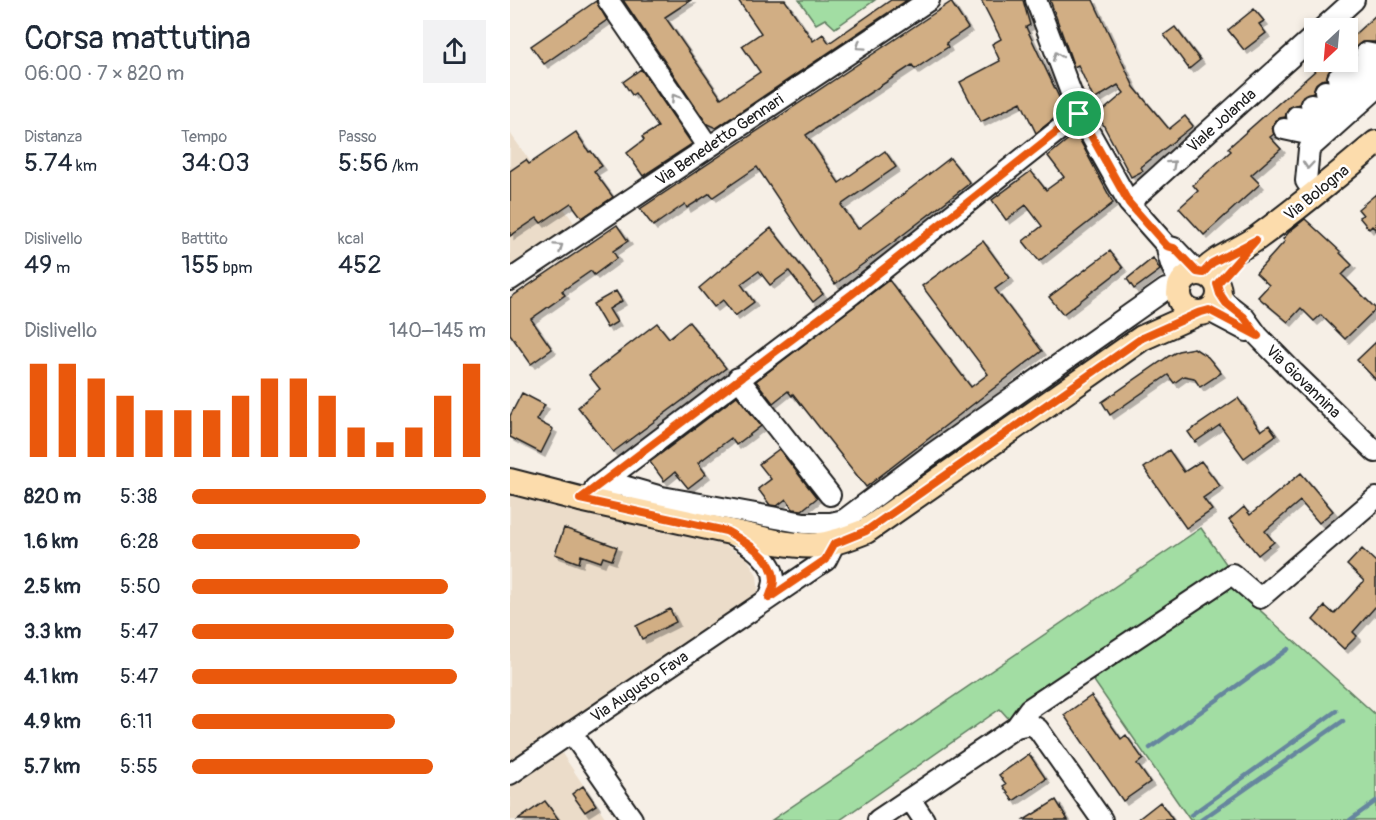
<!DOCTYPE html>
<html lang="it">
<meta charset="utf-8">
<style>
body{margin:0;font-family:Pangolin,sans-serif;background:#f2f2f3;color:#1f2937;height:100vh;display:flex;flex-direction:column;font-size:22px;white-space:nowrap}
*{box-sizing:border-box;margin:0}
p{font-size:20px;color:#747a83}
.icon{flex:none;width:33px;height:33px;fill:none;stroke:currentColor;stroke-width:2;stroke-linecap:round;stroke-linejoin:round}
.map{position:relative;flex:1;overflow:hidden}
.sheet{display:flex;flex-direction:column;background:#fff;width:510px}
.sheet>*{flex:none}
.needle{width:39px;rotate:206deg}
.controls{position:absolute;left:794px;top:18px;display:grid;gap:12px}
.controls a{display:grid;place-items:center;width:54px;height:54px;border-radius:0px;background:#fff;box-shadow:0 3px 9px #0003;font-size:30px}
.pin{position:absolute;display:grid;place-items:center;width:51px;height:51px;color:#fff;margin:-26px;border:3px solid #fff;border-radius:50%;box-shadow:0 2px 6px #0007}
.round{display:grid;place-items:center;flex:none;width:63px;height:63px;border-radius:0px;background:#f2f2f3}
.overview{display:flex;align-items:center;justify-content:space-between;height:102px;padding:0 24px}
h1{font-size:33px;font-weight:600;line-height:45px}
.metrics{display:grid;grid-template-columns:repeat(3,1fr);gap:9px;height:102px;padding:6px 24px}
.metrics div{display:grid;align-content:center}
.metrics b{font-size:26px;font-weight:600}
.metrics small{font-size:16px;font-weight:400}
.metrics p{font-size:16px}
.chart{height:168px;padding:12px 24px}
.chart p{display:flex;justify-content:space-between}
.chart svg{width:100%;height:108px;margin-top:6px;stroke:#ea580c;stroke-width:6}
ul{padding:0 24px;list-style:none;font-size:20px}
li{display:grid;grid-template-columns:96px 72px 1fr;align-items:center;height:45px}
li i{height:15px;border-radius:8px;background:#ea580c}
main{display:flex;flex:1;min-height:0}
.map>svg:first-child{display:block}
</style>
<main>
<section class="sheet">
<div class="overview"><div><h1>Corsa mattutina</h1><p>06:00 · 7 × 820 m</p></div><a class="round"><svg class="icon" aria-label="share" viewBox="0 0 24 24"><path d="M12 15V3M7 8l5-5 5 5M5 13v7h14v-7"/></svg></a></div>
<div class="metrics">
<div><p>Distanza</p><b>5.74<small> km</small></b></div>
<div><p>Tempo</p><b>34:03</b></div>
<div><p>Passo</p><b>5:56<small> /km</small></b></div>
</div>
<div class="metrics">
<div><p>Dislivello</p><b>49<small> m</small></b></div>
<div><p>Battito</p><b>155<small> bpm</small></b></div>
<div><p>kcal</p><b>452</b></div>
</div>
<div class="chart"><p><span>Dislivello</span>140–145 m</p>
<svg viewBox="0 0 160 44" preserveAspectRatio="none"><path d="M5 44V6M15 44V6M25 44V12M35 44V19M45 44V25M55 44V25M65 44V25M75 44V19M85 44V12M95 44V12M105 44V19M115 44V32M125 44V38M135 44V32M145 44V19M155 44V6"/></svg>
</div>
<ul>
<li><b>820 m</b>5:38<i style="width:100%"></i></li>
<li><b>1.6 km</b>6:28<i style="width:57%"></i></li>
<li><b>2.5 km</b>5:50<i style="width:87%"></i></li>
<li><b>3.3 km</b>5:47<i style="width:89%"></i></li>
<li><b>4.1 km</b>5:47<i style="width:90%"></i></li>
<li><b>4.9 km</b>6:11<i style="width:69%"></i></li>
<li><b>5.7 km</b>5:55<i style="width:82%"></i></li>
</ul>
</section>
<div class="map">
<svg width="866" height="820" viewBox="0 0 866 820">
<defs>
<filter id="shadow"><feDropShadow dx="4" dy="4" stdDeviation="0" flood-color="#0004"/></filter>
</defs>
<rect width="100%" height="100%" fill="#f6efe6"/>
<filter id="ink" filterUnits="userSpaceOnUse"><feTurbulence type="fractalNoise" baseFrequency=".0167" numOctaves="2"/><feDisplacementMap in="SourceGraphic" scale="12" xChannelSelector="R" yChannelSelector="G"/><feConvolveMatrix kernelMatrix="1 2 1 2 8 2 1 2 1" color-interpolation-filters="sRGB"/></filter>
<g filter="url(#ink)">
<path fill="#ebdcc9" d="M0,133L65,224L0,269Z
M0,495L208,541L237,558L247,575L249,596L0,760Z
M49,749L97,820H0V783Z"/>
<path fill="#a2dda3" stroke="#5f7c60" stroke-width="1.5" d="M289,0H365L325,28L315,19L306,24Z
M691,528L719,568L511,710L498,718L490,709L330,820H262Z
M721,584L866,715V820H680L582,678Z"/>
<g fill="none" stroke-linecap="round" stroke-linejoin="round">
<path stroke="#66869e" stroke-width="4.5" d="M640,748L778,649
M681,815L826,711
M691,820L833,721
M840,820L866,801"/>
</g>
<path fill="#d1ae84" stroke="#1c1c1c" stroke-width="1.5" filter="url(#shadow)" d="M113,0H181L155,17L211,98L250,72L232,46L251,33L228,0H275L303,41L313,34L319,43L381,0H397L206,128L197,124Z
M471,0H513L520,25L516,27L555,110L526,133L511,102L471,122L450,82L490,61L482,44L491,39Z
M540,0H583L624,87L659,129L675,116L683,126L631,167L633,171L621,177L588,115L614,93L608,85L584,100L568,65L564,67Z
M86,1L97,20L34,64L21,46Z
M441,2L458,28L436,43L438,47L405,69L402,65L296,135L329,183L375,151L386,167L331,205L348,229L440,158L460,183L381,244L325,284L247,167L203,197L200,193L177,208L175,204L143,226L130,209Z
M744,9L754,21L749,24L756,33L734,50L718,30Z
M866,15V42H852L847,46L844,53L837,54V41Z
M665,27L690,60L679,69L654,35Z
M815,62H831L830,66L820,70L816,79L811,80L806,84L803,92L793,96L789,104L779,107L775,117L770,118L765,121L762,127L764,134L760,137L771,149L741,175L750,184L694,235L669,208L688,191L683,185L721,151L718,148Z
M131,69L182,144L133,176L117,153L134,140L132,137L148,127L125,93L122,95L113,82Z
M66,132L79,152L81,151L92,166L84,171L103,197L72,218L61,203L31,223L27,218L0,236V171L16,160L19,164Z
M566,133L603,203L529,261L513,241L532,226L516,205L496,220L482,200L521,171L536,190L554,177L538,156Z
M866,194V230L862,226L859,229L849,217L853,215L848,209Z
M795,219L831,252L830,253L842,265L832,275L866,309L835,339L811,315L804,321L791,308L778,322L748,297L759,285L746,273L775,241L773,239L780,231Z
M107,225L118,241L103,251L107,258L84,275L81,271L52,291L55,295L21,319L42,349L21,364L0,334V298Z
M261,228L313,294L303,302L279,271L260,285L249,271L231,284L244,302L225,316L213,300L204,307L189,288Z
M473,241L500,278L485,289L532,351L356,487L283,394L282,396L278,391L263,403L246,381L379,280L461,387L478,374L412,286Z
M600,251L613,268L553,314L539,297Z
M643,258L650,270L624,289L617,279Z
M106,291L112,301L99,309L107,322L97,328L83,304Z
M179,322L216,368L103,452L68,407L90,389L79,375L147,323L159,338Z
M866,342V380L847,360Z
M684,348L698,357L711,373L690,387L684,378L674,376L664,383L658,375L600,415L592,402L659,356L668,351Z
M12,393L35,405L26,420L43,429L31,453L0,437V416Z
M227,396L251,426L226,445L221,438L188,463L196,474L178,488L165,472L154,481L140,462Z
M728,398L751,431L759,425L766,435L734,458L710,425L685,442L678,432Z
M269,449L307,498L292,510L283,509L276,499L267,506L260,505L248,489L261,479L249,464Z
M659,450L674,472L691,461L710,486L693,498L702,510L676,528L634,468Z
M791,473L823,511L809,523L790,501L755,531L764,542L748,555L719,520L734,507L740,515Z
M54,528L107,547L102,560L93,557L91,562L71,555L69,563L45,554Z
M852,549L866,562V606L843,632L847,636L834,649L803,620L815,606L824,614L854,581L837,565Z
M160,609L166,622L132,639L126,626Z
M581,696L611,739L616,735L633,759L627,764L640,782L613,801L554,715Z
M519,754L536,779L503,801L493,786L496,784L489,775Z
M73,786L86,805L75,812L62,794Z
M546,800L558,820H514Z
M35,801L49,820H8Z
M650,802L663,820H627Z"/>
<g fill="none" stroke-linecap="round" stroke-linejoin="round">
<defs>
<path id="minor" d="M98,0L198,146
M526,0L569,114L619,203L657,246L664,248L687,272
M813,28L844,0
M856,53L866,55
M842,65L866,71
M828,78L866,86
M815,91L854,99
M801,104L839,112
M787,116L825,125
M774,129L811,137
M805,194L796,181L799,149L866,89
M619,203L804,36
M657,246C658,259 663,272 671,282
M0,280L419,0
M709,294L716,303L734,317L748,336L784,373L866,452
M699,311L737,331
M228,378L320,495
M85,488L342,294L569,114
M70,499L110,485L152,497L294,523H321L334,520L419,456L656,289
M224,535C239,544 264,560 264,580C264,586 261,593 259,598
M506,727L519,709L722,574L750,598L866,498
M61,732L122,819
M0,774L316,560L324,544
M400,799L414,820
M368,820L506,727L520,724L528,729L592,820"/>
<path id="major" d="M669 293a20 20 0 1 1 40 0a20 20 0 1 1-40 0Z
M693,273C708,256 729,251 747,238C788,208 827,176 866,143
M0,481L70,499L266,542C306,549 318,546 356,531L632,338L688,313"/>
</defs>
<use href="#minor" stroke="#1c1c1c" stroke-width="24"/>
<use href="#major" stroke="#1c1c1c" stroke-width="28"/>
<use href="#minor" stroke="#fff" stroke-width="20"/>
<use href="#major" stroke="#fcdcac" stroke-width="24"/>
</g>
<defs><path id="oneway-chevron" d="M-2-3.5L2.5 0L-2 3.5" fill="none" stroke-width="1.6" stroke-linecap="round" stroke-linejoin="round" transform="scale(1.5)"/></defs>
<g stroke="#999">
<use href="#oneway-chevron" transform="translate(350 46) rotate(146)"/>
<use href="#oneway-chevron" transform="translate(547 56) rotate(-110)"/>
<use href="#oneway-chevron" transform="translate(165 98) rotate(-124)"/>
<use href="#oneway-chevron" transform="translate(662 164) rotate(-42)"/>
<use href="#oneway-chevron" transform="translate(798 165) rotate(95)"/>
<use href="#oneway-chevron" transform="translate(49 247) rotate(-34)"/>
</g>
</g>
<g fill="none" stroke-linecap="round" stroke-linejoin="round" filter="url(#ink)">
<defs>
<path id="route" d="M569,114L619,203L657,246L664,248L687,272L693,273L702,263L746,240L707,284L710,294L716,303L734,317L748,336L699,310L688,313L632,338L356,531L324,544L315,560L259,598C261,593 264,586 264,580C264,557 234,541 216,531L70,499L342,294Z"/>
</defs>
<use href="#route" stroke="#fff" stroke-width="12"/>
<use href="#route" stroke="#ea580c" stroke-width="8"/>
</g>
<g text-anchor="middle" stroke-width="5" stroke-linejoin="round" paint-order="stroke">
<g font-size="16" fill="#1c1c1c" stroke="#fff">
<text transform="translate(711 120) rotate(-42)" y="6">Viale Jolanda</text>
<text transform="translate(209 139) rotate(-34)" y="6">Via Benedetto Gennari</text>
<text transform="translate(806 192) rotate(-39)" y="6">Via Bologna</text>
<text transform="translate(794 381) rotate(44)" y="6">Via Giovannina</text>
<text transform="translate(129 686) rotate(-34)" y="6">Via Augusto Fava</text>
</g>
</g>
</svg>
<div class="controls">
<a><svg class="needle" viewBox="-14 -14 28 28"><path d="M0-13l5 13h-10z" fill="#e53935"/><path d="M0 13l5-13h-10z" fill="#747a83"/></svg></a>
</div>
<div class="pin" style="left:569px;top:114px;background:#1e9e55"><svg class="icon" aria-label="arrive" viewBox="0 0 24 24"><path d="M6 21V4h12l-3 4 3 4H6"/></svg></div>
</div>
</main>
